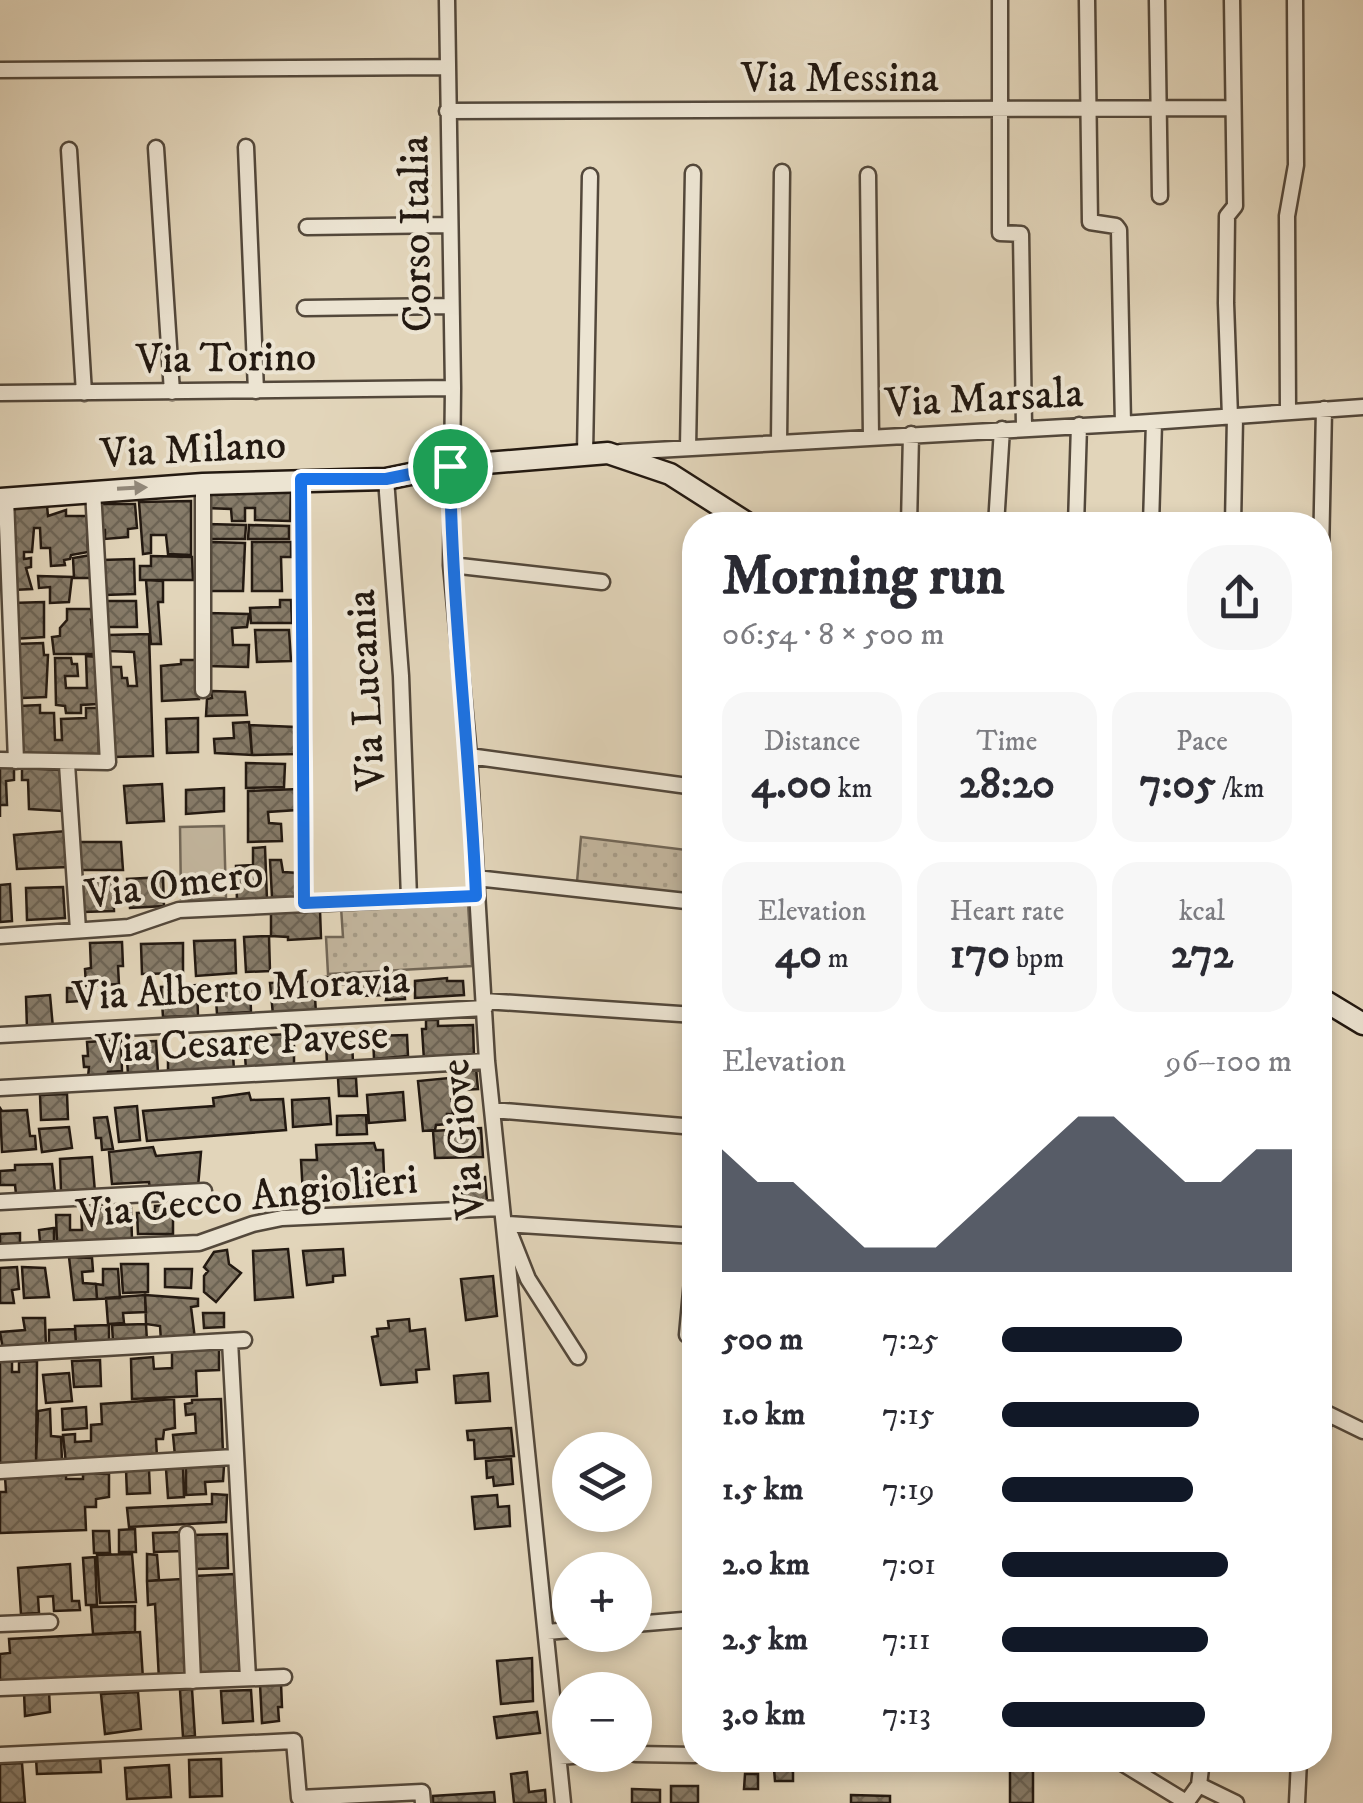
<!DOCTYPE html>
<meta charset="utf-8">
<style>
body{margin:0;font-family:"IM FELL DW Pica",serif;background:#f7f7f7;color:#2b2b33;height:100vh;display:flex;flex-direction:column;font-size:38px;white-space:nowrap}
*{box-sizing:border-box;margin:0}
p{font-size:32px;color:#7c7c81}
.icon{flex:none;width:55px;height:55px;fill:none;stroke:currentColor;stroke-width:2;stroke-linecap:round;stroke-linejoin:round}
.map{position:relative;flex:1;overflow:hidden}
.panel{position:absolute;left:682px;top:512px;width:650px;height:1260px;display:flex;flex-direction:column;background:#fff;border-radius:40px;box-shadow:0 5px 15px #0003}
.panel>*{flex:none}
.controls{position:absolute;left:552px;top:1432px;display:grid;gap:20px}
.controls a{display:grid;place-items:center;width:100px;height:100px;border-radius:50%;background:#fff;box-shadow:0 5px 15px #0003;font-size:50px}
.pin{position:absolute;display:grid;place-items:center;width:85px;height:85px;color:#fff;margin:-42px;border:5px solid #fff;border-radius:50%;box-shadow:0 2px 10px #0007}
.round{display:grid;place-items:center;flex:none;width:105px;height:105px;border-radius:40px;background:#f7f7f7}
.head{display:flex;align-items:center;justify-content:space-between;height:170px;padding:0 40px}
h1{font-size:55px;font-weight:700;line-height:75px}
.stats{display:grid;grid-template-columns:repeat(3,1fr);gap:15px;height:170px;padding:10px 40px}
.stats div{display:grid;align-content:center;border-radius:25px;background:#f7f7f7;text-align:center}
.stats b{font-size:42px;font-weight:700}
.stats small{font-size:28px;font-weight:400}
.stats p{font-size:28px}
.chart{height:280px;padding:20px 40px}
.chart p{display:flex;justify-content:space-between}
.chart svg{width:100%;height:180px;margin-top:10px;fill:#111827;opacity:.7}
ul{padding:0 40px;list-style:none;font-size:32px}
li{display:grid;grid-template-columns:160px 120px 1fr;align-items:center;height:75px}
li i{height:25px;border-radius:12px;background:#111827}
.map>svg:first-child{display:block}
</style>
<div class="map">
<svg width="1363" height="1803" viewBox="0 0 1363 1803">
<defs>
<pattern id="grass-dots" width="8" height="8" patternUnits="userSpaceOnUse" patternTransform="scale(2.5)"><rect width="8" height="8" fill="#c2b59d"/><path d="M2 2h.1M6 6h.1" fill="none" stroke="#a69b86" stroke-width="1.8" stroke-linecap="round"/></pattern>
<pattern id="building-cross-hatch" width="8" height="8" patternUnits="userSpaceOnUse" patternTransform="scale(2.5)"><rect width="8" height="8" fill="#867b69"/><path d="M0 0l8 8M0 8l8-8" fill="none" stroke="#6d6455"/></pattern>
</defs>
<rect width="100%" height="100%" fill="#e2d5ba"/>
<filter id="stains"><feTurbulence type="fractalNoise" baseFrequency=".002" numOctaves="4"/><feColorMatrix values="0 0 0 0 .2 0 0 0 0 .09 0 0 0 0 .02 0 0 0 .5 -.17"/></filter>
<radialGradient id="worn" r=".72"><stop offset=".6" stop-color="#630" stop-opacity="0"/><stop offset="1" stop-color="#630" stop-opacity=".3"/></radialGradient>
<path fill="url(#grass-dots)" stroke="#726757" stroke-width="2.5" d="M581,837L695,851V898L577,882Z
M468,904L472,966L328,974L326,937H343L341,907Z"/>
<path fill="#c2b59d" stroke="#726757" stroke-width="2.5" d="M224,826L226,898L181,899L180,827Z"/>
<path fill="url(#building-cross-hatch)" stroke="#231911" stroke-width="2.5" d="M291,491L290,521L255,520V508H245V521H232L231,509L206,508V492Z
M191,501V555L168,554L166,535H151V553L143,554L139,502Z
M96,504H135L137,528L128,529V537L105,539V530L98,531Z
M47,506L48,516L66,510V516H87L88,552L71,555L70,559L64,560L65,565L51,566L50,548H41L40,528H34L32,552H24V559L31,558V567L26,568L32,589L13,590L10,508Z
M206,524L246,525L245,539H205Z
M249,525L289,526V539H248Z
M210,542L245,543L243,591H209Z
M252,542H291V557H281L282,591H252Z
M91,555L92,578H74L73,558Z
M151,556L192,557L193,580H140V566H151Z
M134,559L135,594L104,595L102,560Z
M38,576L72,577L69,602L50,603V587L39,588Z
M146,580L163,581V602H158L161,644H151Z
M280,600H291L292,623H251L250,608L280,607Z
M104,601H136L137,627H105Z
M44,602V637L13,639L11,603Z
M67,609H95V621L91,620L95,654H54L52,637L60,636V628L67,620Z
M206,613L249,614L247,627L232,628L233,645H249L248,667L206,666Z
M255,630H289L291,661L257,662Z
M149,634L153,756L113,757L108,667H121L122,678H127L128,686H137L134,652L108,651L109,635Z
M43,643L44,655H48L46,697L22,698L16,644Z
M86,656L97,657V704L81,705V713H66L65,706L56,705L55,658H71L72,664H77L78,676H65L66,688H87Z
M181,660H197L199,699L162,701L161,666L181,664Z
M211,691L245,692L247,715L206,716L207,699L212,698Z
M40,705V713H54L55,740H62L61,719L86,718V708H98L99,759L23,757L19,706Z
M198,718V752L167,753L166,719Z
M249,722L252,755L215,753L214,739L234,738L233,723Z
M250,725L296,727V754L252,755Z
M246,763L285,764L284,787L246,788Z
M0,767H14V780L6,781L7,805H0V817Z
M22,768L61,770L62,811L29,809L28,780H22Z
M162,784L164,821L127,823L124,786Z
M224,788V811L186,814V790Z
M298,789L297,810L268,812L269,823L281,824L282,841L248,842V791Z
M67,831L68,867L17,869L14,835Z
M79,842H121L123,870H80Z
M265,847L267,900L237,901L236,866L253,865V848Z
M270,860H281L283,872L299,873L297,897H272Z
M163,877L164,906L130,908L127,879Z
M113,878L114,911L84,912L82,880Z
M10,884L12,921L0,922V885Z
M63,887L65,918L27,920L26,888Z
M320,910L321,938L288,940V937L271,936V912Z
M269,936L270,971L246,972L244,937Z
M235,940L236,973L196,976L194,941Z
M122,942L123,966H118L119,984L86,986L85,969L91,968L90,943Z
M183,943V973L142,974L141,944Z
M403,973L405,999L386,1000L387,995L360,996L358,975Z
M353,976V984L325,985L324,977Z
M447,978V981H463L464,995L415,998V981Z
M314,982L316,1013L273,1015L270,983Z
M250,983L251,1012L217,1014L215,985Z
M197,985L198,1016L163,1017L161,987Z
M67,988H80V1001L67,1002Z
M50,995L53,1028L27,1029L26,997Z
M426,1020H438V1026L473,1025L474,1057L424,1060L422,1029H426Z
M294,1034V1066L246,1069L244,1043L268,1041V1035Z
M407,1035L408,1056L374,1059L373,1036Z
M352,1039L353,1063L327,1065L326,1040Z
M121,1040L122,1071L108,1072L107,1076L88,1077L89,1067H84L83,1056H88L87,1042Z
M156,1041L158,1073L128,1075L126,1042Z
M233,1055L234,1070L168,1072V1056Z
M476,1068L478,1089L462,1090L460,1069Z
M338,1078H356L357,1096H339Z
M449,1078L453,1114H447V1124L436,1125L435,1130L423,1131L418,1081Z
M403,1092L405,1120L369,1123L367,1095Z
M249,1093L251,1100L283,1099L286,1130L147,1141L143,1111L214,1106L213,1098Z
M67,1094L68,1119L41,1120L40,1095Z
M329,1098L331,1124L293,1127L292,1100Z
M137,1106L140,1140L119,1142L115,1108Z
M0,1108L2,1111L27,1110L30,1136H35L36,1149L2,1152Z
M366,1115L367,1134L337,1135V1116Z
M107,1117L113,1149L102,1150L101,1138H96L94,1118Z
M69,1127L72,1148L42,1152L39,1129Z
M481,1128L483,1157L435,1158L433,1131Z
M374,1143L376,1150H383L384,1174L375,1175L376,1191L303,1195L301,1160H317L316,1145Z
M153,1147L156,1156L201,1152L198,1187L150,1189L149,1182L112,1184L109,1152Z
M92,1157L95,1192H61L60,1159Z
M52,1164L55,1192L16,1194L15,1185H0V1171L15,1170V1165Z
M485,1177L487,1201L463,1203L461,1178Z
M173,1205V1234H138L137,1213L155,1212V1206Z
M131,1208L132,1240L57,1243L56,1215H70V1230H82L81,1209Z
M54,1228V1241L40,1242L39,1230Z
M20,1233V1247L0,1248V1234Z
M288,1249L293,1297L255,1300L253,1251Z
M343,1249L345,1275L333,1276V1282L307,1285L303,1251Z
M227,1250L229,1264L241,1273L216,1302L204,1292V1276L208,1271L204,1267L214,1252Z
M69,1257L92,1258L93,1271L82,1272L83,1283L96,1284L97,1299L74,1300Z
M121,1264H148V1292L123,1293Z
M17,1267L19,1289L12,1290L14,1303H0V1268Z
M22,1267L45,1268L49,1297L24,1298Z
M103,1269H118L120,1298L97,1299L96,1284L103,1285Z
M165,1269H192L191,1288L165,1287Z
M493,1276L497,1316L466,1320L461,1279Z
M145,1295L146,1312L123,1313L124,1323L108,1324L106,1298Z
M145,1295L198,1299V1306L191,1307L195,1339L161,1341L160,1326L146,1324Z
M203,1313H224V1327L204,1328Z
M23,1318H45L46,1348L3,1350L0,1332L25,1330Z
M409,1319L410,1331L425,1329L429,1369L416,1370L417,1382L381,1385L372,1337L378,1336L377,1329L389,1328L388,1321Z
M146,1324L147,1341L113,1342L112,1325Z
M109,1325V1343L76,1344L75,1326Z
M75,1329L76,1344L49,1346V1330Z
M219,1348V1370L196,1371L197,1396L132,1399L131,1359L153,1357L154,1369L172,1368V1351Z
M100,1360L101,1386L74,1387L72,1361Z
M0,1361H12V1372H19V1362L37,1361L36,1466L0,1467Z
M69,1373L72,1401L46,1403L43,1375Z
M488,1373L490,1401L456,1403L454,1376Z
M174,1399L175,1428L164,1430L163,1439H156L157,1457L66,1464L63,1435L75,1434V1442L91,1441V1425L102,1424L101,1404Z
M221,1399L223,1454L175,1456L173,1435L196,1433L195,1414L186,1415L185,1404L192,1403V1400Z
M86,1407L87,1428L63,1430L62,1409Z
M50,1409L51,1436L61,1437L62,1461L36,1462L38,1411Z
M511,1428L514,1456L475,1459L474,1440H468L467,1431Z
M511,1459L513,1484L494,1486L493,1477L487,1478L486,1461Z
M224,1466L223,1481L205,1482L206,1494L186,1495V1467Z
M183,1468L184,1497L168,1498L166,1469Z
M149,1469L150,1493L127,1494L126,1470Z
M66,1473V1479H83V1473L109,1474V1497L96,1499V1507H85L86,1530L0,1533V1492H6L5,1477Z
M212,1494L227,1495L226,1522L129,1527L127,1508L212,1504Z
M497,1495L498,1507L509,1506L510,1526L475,1529L472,1497Z
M135,1529L136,1552H119V1530Z
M93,1531H109L110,1553H94Z
M183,1532V1551L154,1552L153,1533Z
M227,1534L228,1568L195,1569L193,1535Z
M132,1554L136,1602L100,1603L97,1555Z
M147,1554L157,1555L159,1580L147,1581Z
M95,1557L97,1605H86L83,1558Z
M70,1564L72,1601H79L80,1610L54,1611L53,1596L38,1597L39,1613L21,1614L18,1568Z
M234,1574L240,1675L195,1677L194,1654L199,1653L195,1576Z
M182,1579L188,1678L159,1680L155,1604L148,1605L147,1581Z
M135,1606V1632L93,1634L91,1607Z
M140,1632L143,1679L0,1687V1654L10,1653L9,1639Z
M532,1658L533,1701L501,1704L497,1661Z
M281,1683L282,1707H278L279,1721L262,1723L260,1684Z
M192,1689L195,1736L183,1737L180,1690Z
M251,1690L253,1721L223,1723L221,1691Z
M49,1691L50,1712L25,1716L24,1692Z
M138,1692L141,1729L105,1734L101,1694Z
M537,1712L540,1733L497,1738L494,1717Z
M100,1757L101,1772L37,1774L36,1759Z
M221,1759L222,1796L190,1797L189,1760Z
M22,1763L25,1803H0V1764Z
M169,1765L171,1797L127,1799L125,1768Z
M774,1769H793V1781H775Z
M1010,1769H1033V1803H1010Z
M527,1772L529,1792L545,1790L546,1803H514L511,1774Z
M745,1774H758V1789H744Z
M671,1786H698V1803H671Z
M632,1789L660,1790V1803H632Z
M494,1792L495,1803H433V1796Z
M851,1795L890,1796V1803H851Z"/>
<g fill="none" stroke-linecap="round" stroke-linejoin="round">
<defs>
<path id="street" d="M447,0L453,388L451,565L469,756L487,1061L563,1803
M1000,0V233L1021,234L1024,427
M1087,0L1090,222L1116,226L1119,230L1123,424
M1157,0L1160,196
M0,70L447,67
M447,111L1232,108
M246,147L256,391
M156,148L172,392
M69,150L84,393
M868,175L871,437
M307,227L450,225
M305,308L449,306
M0,393L453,388
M1288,411L1287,216L1296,165L1295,0
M1230,417L1226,303L1227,216L1235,206L1232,0
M779,442L782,172
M688,448L693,173
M620,452L1136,423L1363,407
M585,454L590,176
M301,479L304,903
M386,479L401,676L409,898
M203,484V690
M6,498L16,761
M909,525L911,434
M996,525L1002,429
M1076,525L1079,425
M1151,525L1154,422
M1233,525L1235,417
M451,565L602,582
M1320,603L1324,409
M469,756L695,787
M0,760L108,762L93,490
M67,764L78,930
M476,878L695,902
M0,936L129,927L179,910L476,896
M484,1001L695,1015
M1320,1025L1322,999
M0,1035L485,1008
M0,1088L487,1061
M492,1110L695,1127
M0,1202L204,1191
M506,1224L695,1236
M511,1236L528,1279L578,1357
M0,1252L199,1243L253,1224L282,1218L501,1208
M687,1335L695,1248
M230,1341L248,1678
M0,1354L244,1340
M1320,1410L1363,1431
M1320,1460L1324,1412
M0,1471L234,1457
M187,1534L193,1681
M0,1624L50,1622
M635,1624L695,1619
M547,1632L570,1630
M0,1688L284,1677
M635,1754L695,1755
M0,1755L294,1741L299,1798L422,1792L423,1803
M559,1757L586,1755
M1117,1760L1186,1802
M1199,1785L1236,1803
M1186,1803L1199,1785L1202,1760
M1297,1803L1299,1760"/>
<path id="secondary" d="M0,499L203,484L386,479L450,466L608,453L670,474L750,525
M1320,998L1363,1024"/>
</defs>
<use href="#street" stroke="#53483b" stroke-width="19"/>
<use href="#secondary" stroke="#231911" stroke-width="25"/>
<use href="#street" stroke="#ece4d2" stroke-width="14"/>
<use href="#secondary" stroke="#ece4d2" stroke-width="20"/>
</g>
<defs><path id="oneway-solid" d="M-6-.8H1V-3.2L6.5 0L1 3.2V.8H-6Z" transform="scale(2.5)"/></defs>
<use fill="#92897b" href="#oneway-solid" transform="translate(132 488) rotate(-3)"/>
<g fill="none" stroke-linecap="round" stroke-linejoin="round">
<defs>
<path id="route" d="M450,466C452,610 470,752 476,896L304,903L301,479H386Z"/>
</defs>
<use href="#route" stroke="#fff" stroke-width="20"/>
<use href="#route" stroke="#1a73e8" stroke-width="12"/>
</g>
<g text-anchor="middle" stroke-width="8" stroke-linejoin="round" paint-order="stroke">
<g font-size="42" fill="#231911" stroke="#ece4d2">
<text x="840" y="91">Via Messina</text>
<text transform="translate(414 234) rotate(-91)" y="15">Corso Italia</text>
<text transform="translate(226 356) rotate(-1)" y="15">Via Torino</text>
<text transform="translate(984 396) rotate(-3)" y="15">Via Marsala</text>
<text transform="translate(193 447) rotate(-3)" y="15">Via Milano</text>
<text transform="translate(364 690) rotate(-93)" y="15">Via Lucania</text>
<text transform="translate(174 882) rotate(-7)" y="15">Via Omero</text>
<text transform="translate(241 986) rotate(-3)" y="15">Via Alberto Moravia</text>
<text transform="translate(242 1040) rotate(-3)" y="15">Via Cesare Pavese</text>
<text transform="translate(461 1139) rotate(-96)" y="15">Via Giove</text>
<text transform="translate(247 1195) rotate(-6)" y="15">Via Cecco Angiolieri</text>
</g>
</g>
<rect width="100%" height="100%" filter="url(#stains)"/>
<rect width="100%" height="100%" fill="url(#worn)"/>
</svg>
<div class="controls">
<a><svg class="icon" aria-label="layers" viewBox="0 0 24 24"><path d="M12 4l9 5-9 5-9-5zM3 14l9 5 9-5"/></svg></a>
<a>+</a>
<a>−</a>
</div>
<div class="pin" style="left:450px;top:466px;background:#1e9e55"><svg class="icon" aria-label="arrive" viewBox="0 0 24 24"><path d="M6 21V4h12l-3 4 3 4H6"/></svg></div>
<section class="panel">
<div class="head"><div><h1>Morning run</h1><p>06:54 · 8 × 500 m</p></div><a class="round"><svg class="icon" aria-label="share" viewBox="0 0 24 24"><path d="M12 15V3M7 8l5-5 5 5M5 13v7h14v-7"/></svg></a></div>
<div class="stats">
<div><p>Distance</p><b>4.00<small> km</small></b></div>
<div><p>Time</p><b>28:20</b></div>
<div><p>Pace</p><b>7:05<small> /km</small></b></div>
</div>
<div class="stats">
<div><p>Elevation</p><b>40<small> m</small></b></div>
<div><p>Heart rate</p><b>170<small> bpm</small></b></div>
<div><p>kcal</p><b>272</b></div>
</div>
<div class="chart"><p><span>Elevation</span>96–100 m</p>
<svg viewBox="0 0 160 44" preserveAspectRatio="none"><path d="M0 44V14L10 22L20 22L30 30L40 38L50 38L60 38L70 30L80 22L90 14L100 6L110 6L120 14L130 22L140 22L150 14L160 14V44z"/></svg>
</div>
<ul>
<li><b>500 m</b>7:25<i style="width:62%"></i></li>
<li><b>1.0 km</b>7:15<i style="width:68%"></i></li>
<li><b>1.5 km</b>7:19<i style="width:66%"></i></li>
<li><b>2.0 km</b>7:01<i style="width:78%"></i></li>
<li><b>2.5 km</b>7:11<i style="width:71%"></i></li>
<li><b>3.0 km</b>7:13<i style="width:70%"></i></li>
</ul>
</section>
</div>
